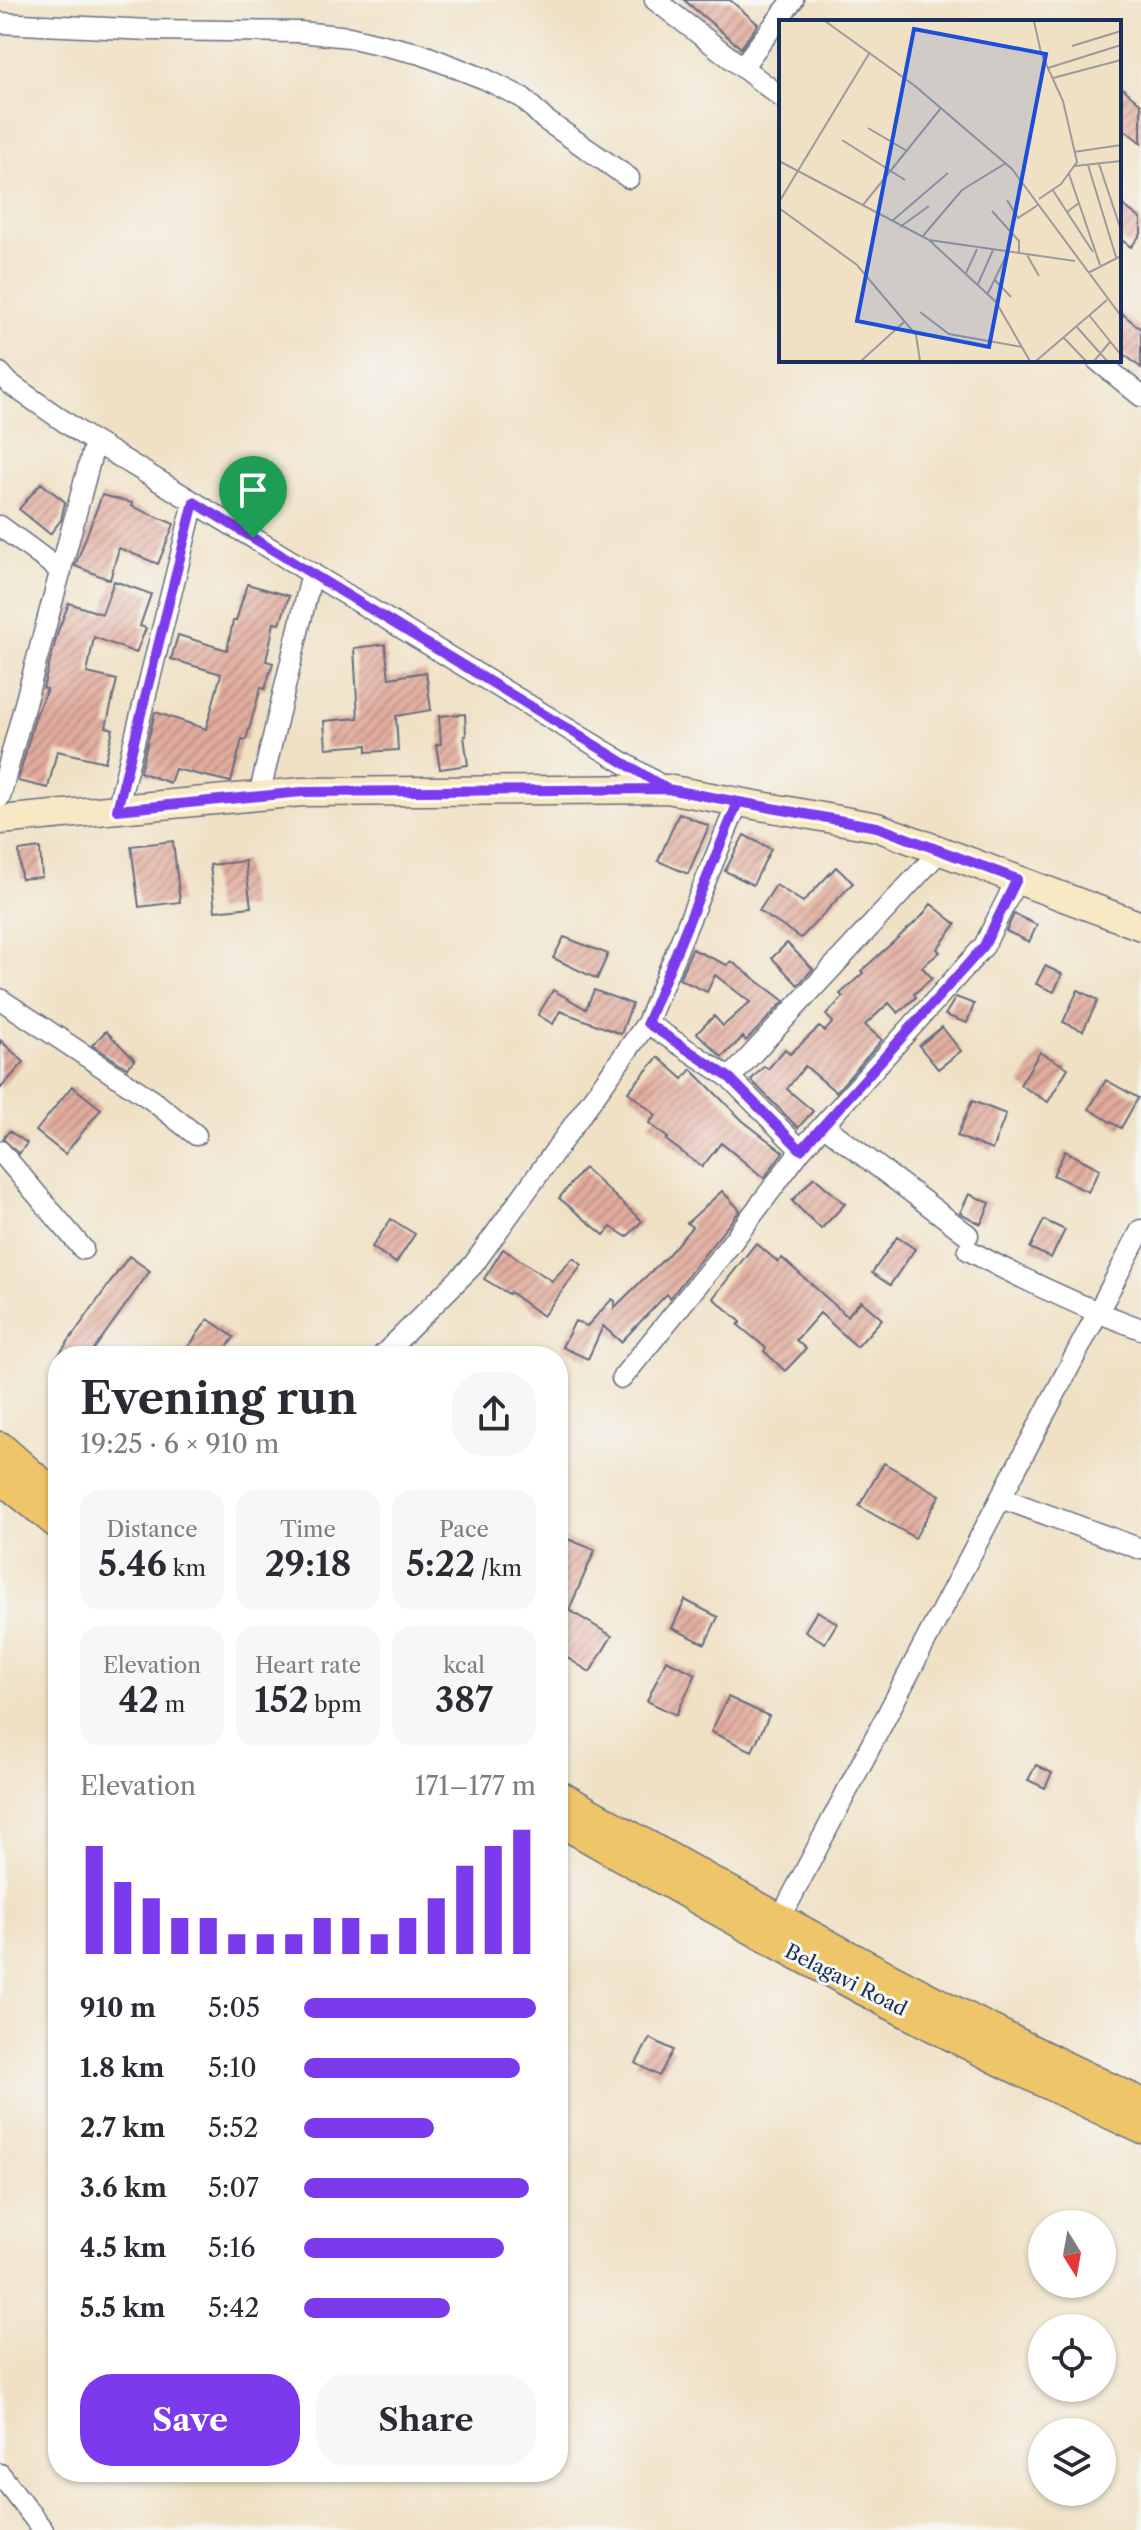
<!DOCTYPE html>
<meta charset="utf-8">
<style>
body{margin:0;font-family:"Libre Caslon Text",serif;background:#f7f7f7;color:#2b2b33;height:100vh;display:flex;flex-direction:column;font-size:30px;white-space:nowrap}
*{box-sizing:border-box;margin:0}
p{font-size:26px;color:#7c7c81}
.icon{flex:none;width:44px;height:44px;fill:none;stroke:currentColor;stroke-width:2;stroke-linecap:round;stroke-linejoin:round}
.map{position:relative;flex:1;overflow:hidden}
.details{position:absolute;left:48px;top:1346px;width:520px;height:1136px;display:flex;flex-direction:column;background:#fff;border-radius:32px;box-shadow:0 2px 6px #0004}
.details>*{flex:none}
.needle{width:52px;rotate:169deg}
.tools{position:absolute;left:1028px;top:2210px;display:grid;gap:16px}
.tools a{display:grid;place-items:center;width:88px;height:88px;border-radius:50%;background:#fff;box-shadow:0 2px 6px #0004;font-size:40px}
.pin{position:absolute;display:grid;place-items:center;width:68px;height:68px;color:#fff;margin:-82px -34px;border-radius:50% 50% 50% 0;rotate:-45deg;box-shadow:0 0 8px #0007}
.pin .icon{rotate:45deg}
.round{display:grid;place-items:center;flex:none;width:84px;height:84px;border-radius:32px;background:#f7f7f7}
.summary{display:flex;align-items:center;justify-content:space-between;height:136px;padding:0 32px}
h1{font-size:44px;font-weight:700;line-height:60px}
.metrics{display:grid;grid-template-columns:repeat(3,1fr);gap:12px;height:136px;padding:8px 32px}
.metrics div{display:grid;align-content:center;border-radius:20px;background:#f7f7f7;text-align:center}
.metrics b{font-size:34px;font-weight:700}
.metrics small{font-size:22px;font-weight:400}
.metrics p{font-size:22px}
.chart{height:224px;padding:16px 32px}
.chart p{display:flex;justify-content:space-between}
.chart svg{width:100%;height:144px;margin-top:8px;stroke:#7c3aed;stroke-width:6}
.action{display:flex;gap:16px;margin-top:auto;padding:16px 32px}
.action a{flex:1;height:92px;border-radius:32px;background:#7c3aed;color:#fff;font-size:32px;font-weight:700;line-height:92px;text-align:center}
.action a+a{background:#f7f7f7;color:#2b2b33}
ul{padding:0 32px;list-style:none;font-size:26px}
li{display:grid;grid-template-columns:128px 96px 1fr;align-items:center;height:60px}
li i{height:20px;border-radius:10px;background:#7c3aed}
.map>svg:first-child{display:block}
</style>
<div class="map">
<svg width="1141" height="2530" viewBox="0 0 1141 2530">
<defs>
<pattern id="building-hatch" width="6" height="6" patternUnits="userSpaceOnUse" patternTransform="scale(2)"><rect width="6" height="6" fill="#e2ac9d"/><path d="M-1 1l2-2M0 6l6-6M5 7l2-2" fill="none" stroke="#b68c83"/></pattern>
</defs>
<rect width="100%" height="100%" fill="#f6f6f2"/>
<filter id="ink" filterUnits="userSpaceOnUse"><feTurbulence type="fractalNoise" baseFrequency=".0125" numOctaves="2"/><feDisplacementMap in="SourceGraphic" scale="16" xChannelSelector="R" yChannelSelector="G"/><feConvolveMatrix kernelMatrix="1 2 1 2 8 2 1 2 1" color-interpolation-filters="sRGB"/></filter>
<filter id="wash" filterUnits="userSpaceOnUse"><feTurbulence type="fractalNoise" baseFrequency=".006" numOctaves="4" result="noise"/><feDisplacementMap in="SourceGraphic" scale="32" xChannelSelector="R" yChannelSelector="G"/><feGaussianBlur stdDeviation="1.8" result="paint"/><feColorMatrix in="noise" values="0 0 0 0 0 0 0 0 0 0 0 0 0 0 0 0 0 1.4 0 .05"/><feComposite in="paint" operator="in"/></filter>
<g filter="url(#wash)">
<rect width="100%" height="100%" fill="#f0e1c5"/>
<g id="blocks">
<path fill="url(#building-hatch)" d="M684,0H730L758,24L741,48Z
M1119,85L1141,104V143L1119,125Z
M1119,202L1141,219V234L1131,247L1119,238Z
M1119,311L1141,329V368L1119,350Z
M41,483L65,502L61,520L50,534L19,509Z
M102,495L132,503L131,506L174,524L158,564L119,548L110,580L75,566Z
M114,581L151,594L140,626L146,628L136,653L94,637L87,673L117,680L106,727L113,729L105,762L57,751L48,788L18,781L35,718L47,689L43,688L58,631L69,603L102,614Z
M247,584L289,596L280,624L274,623L266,661L273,663L265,689L261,687L246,740L242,739L231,782L175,769L170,783L140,772L155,712L206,729L221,674L171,659L178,635L227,650L233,621H236Z
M385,644L389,678L426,672L431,710L396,716L398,750L367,752V745L326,748L324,721L358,718L354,648Z
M465,714L466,736H464L468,765L440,769L436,745L441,744L439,716Z
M679,813L709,826L688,874L658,861Z
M744,835L771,849L753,885L725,871Z
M173,841L180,902L139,907L131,846Z
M40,848L42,877L21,879L19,851Z
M245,861L251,907L215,911L210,865Z
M836,867L853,883L801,938L759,911L776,885L803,902Z
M931,904L956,924L937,949L940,952L922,967L932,978L914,994L916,997L898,1013L889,1003L865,1025L882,1040L836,1092L805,1066L787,1089L813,1111L798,1128L751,1080L764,1066L768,1069L785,1049L790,1054L819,1027L825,1031L833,1022L826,1015L843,997L840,994L863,973L861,971L921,917Z
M1014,914L1037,925L1029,942L1006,931Z
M564,937L608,954L597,979L553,958Z
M787,943L813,969L798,985L772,958Z
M692,949L727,965L731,961L784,1001L746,1041L743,1037L722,1057L697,1033L714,1016L723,1026L750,1002L715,975L707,992L679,979Z
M1045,966L1062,974L1054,992L1036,984Z
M553,990L586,1009L594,990L632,1004L621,1034L560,1011L553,1024L538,1015Z
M1078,990L1098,1000L1083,1031L1063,1022Z
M956,997L974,1004L967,1023L945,1015Z
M942,1027L961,1051L938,1069L919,1046Z
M106,1031L135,1060L127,1068L92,1045Z
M0,1040L24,1062L0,1089Z
M1040,1052L1068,1068L1048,1102L1020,1085Z
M658,1057L683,1079L691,1069L743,1121L783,1152L764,1178L721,1143L702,1167L666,1140L668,1138L649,1123L656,1115L628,1092Z
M1106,1080L1138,1098L1121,1128L1089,1109Z
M72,1086L101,1109L65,1154L36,1131Z
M972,1101L1006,1114L992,1150L957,1136Z
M9,1131L27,1143L19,1154L3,1139Z
M1065,1151L1100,1169L1088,1192L1053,1175Z
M584,1168L642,1221L627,1237L611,1227L604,1235L559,1198Z
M814,1177L845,1204L821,1229L792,1201Z
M722,1191L740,1210L670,1298L667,1294L621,1342L603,1326L588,1359L562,1347L575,1321L587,1326L612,1299L615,1301L614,1308L667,1256L692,1227L687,1223Z
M969,1194L990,1203L981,1224L960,1213Z
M391,1219L415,1234L396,1263L372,1247Z
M1044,1220L1065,1230L1051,1258L1030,1248Z
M897,1237L915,1249L890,1285L872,1273Z
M756,1243L778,1262L782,1258L847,1316L861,1301L882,1319L857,1347L820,1313L796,1340L806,1349L785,1371L764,1351L766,1348L738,1325L741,1322L713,1298Z
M503,1249L552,1281L573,1258L582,1265L543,1316L510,1292L509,1294L484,1279Z
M129,1256L150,1271L89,1356H58Z
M208,1319L234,1337L221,1356H182Z
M884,1463L940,1495L915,1538L859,1506Z
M565,1538L595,1550L569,1610L612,1636L590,1672L558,1652V1553Z
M685,1600L718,1617L705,1644L672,1628Z
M817,1611L837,1623L825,1643L805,1631Z
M666,1660L696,1674L676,1715L647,1701Z
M728,1697L769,1716L752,1751L711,1732Z
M1036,1765L1052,1773L1045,1788L1028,1780Z
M650,2038L673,2050L659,2076L636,2063Z"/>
</g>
</g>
<g filter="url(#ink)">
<use href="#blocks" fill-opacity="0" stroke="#666d82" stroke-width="2"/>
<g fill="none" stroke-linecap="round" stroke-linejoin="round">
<defs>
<path id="minor" d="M655,0L781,97
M0,23L150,30L300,32L349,37L421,54L485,79L523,98L544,119L629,178
M743,66L793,0
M1097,360L1141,396
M0,373L9,383L85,436L667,789
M0,526L61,571
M259,796L312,573
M0,797L95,442
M117,810L194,502
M0,999L152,1100L196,1135
M647,1023L730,1078L801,1150
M730,1078L940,851
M823,1125L968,1235
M0,1151L83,1249
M968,1250C1024,1280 1081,1307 1141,1329
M382,1356L473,1265L647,1023L738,802
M622,1378L729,1246L801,1150L984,946L1017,879
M1001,1498L1141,1549
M780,1919L1141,1230
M0,2474L43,2530"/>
<path id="secondary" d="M0,820L302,792L667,789L877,827L1141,926"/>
<path id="primary" d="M0,1447L36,1479L58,1495
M0,1477L58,1524
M558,1795C749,1904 942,2010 1141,2103
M558,1820C749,1929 941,2036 1141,2128"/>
</defs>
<use href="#minor" stroke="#666d82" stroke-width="23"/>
<use href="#secondary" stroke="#666d82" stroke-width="31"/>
<use href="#primary" stroke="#666d82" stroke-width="33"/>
<use href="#minor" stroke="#fff" stroke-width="20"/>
<use href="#secondary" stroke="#f8e8c3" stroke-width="28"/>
<use href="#primary" stroke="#eec569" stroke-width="30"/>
</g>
</g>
<g fill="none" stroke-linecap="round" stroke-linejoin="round" filter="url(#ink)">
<defs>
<path id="route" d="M253,538L667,789L738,802L647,1023L730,1078L801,1150L984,946L1017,879L877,827L667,789L302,792L117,810L194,502L253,538"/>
</defs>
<use href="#route" stroke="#fff" stroke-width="16"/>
<use href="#route" stroke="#7c3aed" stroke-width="10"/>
</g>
<g text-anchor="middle" stroke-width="6" stroke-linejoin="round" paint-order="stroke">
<g font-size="20" fill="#1b2f5e" stroke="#f6f6f2">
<text transform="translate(846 1980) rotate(27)" y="7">Belagavi Road</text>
</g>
</g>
<g transform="translate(779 20)">
<rect width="342" height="342" fill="#f0e1c5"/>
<path fill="none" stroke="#9b9a9c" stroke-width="2" d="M46,1L136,66L233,149L342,296M255,1L262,33L284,81L298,142L282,164L260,179M293,26L342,11M269,48L342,25M274,58L342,40M89,108L128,131M63,120L126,160M295,132L342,125M0,141L150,220L296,241M320,144L342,210M309,145L337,237M296,146L342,141M290,154L321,245M273,169L288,192M228,180L239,198L259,185M0,182L91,32M300,183L288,192L314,232M84,185L162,88M0,188L78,245L137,315L141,341M213,191L240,221V233M113,201L169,153M121,207L150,186M143,217L183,170L227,143M150,220L217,282L251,341M248,235L260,256M187,253L198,229M309,253L342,236M215,259L232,277M199,264L214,230M209,273L229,232M141,292L170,314L243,327M310,295L342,335M297,306L328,341M284,317L307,341M82,341L125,302M257,341L328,280M315,341L331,322"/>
<path fill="#1d4ed8" fill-opacity="0.15" stroke="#1d4ed8" stroke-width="4" d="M135,9L267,34L210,327L78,301Z"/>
<rect width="342" height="342" fill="none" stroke="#1b2f5e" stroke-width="4"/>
</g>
</svg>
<div class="tools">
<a><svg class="needle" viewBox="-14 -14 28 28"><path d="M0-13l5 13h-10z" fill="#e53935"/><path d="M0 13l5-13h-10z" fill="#7c7c81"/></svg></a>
<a><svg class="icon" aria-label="locate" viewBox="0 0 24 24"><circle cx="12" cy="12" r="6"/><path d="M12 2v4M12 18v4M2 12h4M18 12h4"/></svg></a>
<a><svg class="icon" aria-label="layers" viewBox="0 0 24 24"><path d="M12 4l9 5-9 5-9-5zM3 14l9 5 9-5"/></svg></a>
</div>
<div class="pin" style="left:253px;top:538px;background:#1e9e55"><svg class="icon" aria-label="arrive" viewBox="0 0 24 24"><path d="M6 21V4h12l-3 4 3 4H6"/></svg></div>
<section class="details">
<div class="summary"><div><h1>Evening run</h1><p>19:25 · 6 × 910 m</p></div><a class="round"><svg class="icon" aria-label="share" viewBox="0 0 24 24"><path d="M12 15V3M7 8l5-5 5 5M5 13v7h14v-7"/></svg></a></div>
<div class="metrics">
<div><p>Distance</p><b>5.46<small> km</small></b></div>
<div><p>Time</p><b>29:18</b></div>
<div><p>Pace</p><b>5:22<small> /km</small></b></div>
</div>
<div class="metrics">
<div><p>Elevation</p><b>42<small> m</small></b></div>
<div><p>Heart rate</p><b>152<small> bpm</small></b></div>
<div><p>kcal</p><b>387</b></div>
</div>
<div class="chart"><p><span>Elevation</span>171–177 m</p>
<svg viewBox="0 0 160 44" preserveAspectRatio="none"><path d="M5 44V11M15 44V22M25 44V27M35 44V33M45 44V33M55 44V38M65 44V38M75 44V38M85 44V33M95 44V33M105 44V38M115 44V33M125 44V27M135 44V17M145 44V11M155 44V6"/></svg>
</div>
<ul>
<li><b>910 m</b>5:05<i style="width:100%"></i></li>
<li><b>1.8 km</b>5:10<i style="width:93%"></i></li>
<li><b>2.7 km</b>5:52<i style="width:56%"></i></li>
<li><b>3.6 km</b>5:07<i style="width:97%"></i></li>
<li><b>4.5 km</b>5:16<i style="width:86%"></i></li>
<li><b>5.5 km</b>5:42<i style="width:63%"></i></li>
</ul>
<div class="action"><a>Save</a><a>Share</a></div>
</section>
</div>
